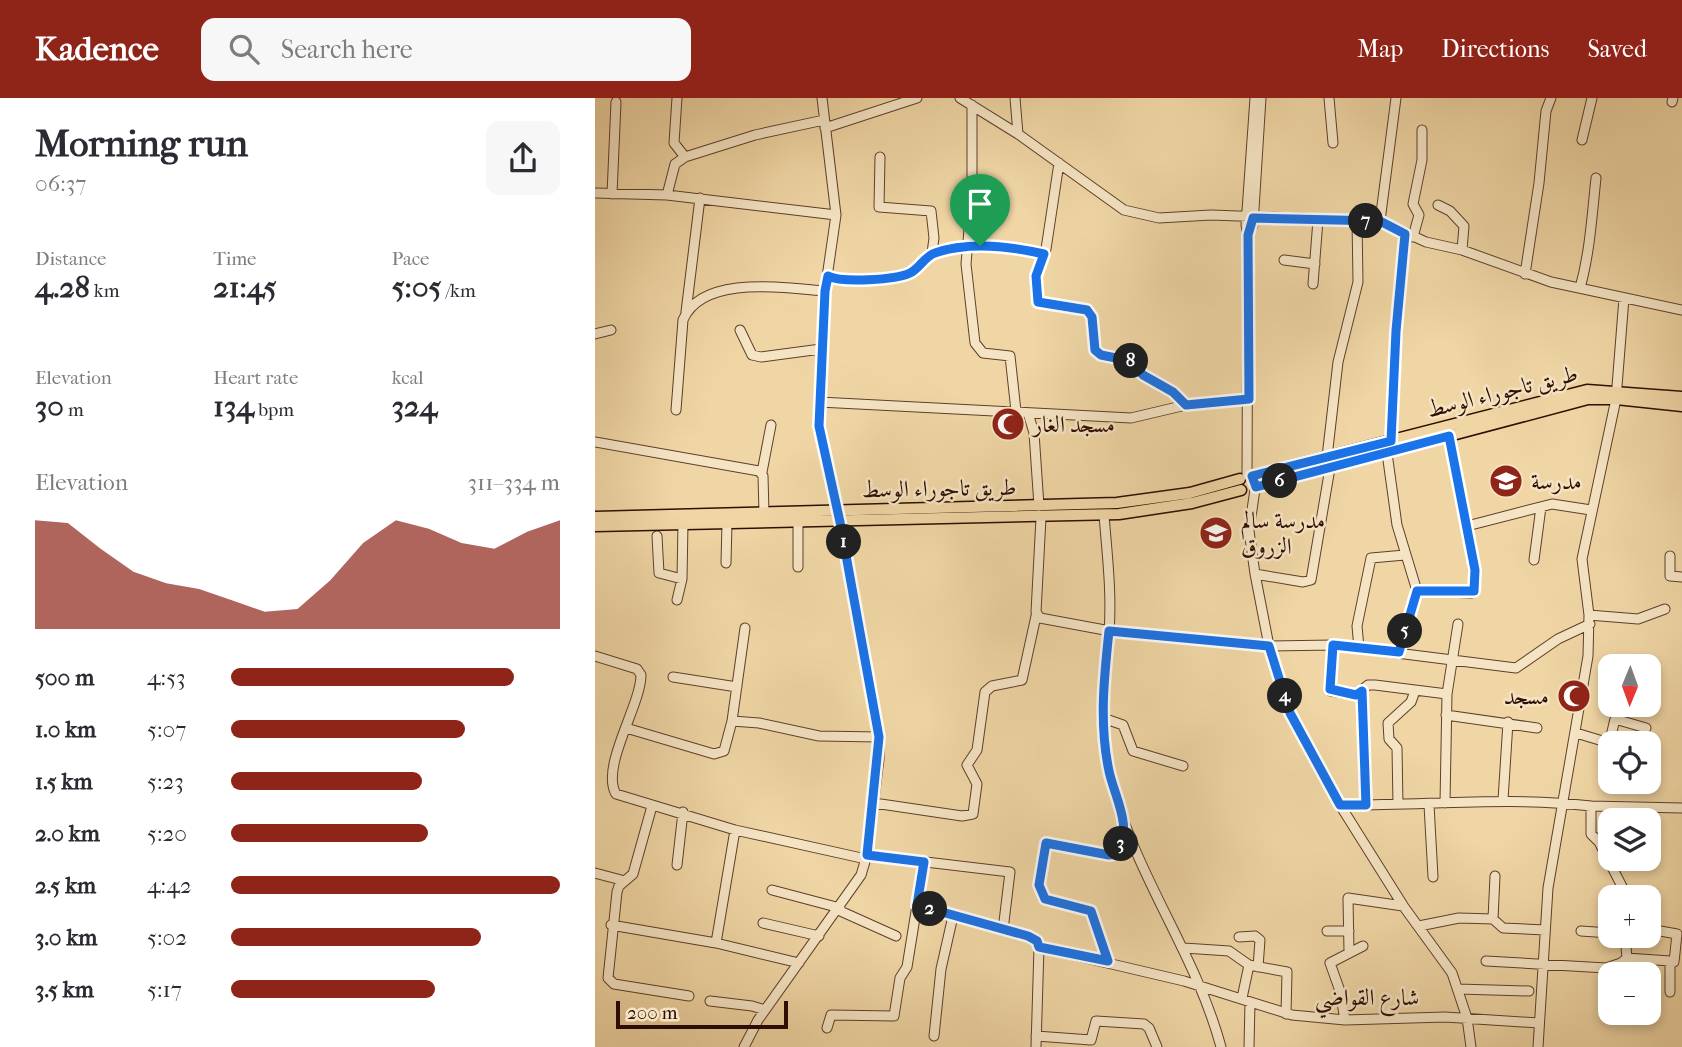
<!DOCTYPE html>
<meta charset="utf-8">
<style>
body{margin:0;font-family:"IM FELL French Canon",Amiri,serif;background:#f7f7f7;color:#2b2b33;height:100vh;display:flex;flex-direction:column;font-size:26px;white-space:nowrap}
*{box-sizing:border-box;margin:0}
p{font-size:23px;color:#7c7c81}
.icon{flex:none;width:38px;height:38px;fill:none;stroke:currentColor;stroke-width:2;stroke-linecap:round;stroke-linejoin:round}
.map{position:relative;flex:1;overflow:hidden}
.sheet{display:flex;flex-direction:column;background:#fff;width:595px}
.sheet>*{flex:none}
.needle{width:46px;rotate:181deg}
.controls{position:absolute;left:1003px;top:556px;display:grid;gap:14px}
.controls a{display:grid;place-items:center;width:63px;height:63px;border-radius:14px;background:#fff;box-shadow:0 4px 10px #0003;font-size:35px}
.scale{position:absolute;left:21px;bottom:18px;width:172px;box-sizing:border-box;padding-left:7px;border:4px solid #2e0d02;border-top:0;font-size:19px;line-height:24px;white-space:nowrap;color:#2e0d02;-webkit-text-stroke:5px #f5e4c4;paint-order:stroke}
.pin{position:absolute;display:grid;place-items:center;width:60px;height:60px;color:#fff;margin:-72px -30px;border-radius:50% 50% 50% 0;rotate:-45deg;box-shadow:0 0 7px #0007}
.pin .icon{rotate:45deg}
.km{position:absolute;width:35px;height:35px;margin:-18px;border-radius:50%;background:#222;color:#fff;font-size:19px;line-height:35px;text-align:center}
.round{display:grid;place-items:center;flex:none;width:74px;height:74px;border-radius:14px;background:#f7f7f7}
.summary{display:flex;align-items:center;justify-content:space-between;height:119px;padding:0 35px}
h1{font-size:38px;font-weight:800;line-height:52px}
.stats{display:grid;grid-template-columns:repeat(3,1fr);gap:10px;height:119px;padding:7px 35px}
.stats div{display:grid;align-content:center}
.stats b{font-size:30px;font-weight:800}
.stats small{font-size:19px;font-weight:400}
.stats p{font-size:19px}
.chart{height:196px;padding:14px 35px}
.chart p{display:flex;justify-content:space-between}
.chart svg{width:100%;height:126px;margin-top:7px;fill:#8f2418;opacity:.7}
ul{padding:0 35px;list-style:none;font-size:23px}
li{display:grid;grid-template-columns:112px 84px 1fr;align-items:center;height:52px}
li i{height:18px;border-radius:9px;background:#8f2418}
header{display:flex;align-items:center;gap:42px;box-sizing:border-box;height:98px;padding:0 35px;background:#8f2418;color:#fff}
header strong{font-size:33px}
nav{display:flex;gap:38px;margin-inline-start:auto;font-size:24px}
.search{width:490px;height:63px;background:#f7f7f7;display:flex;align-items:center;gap:18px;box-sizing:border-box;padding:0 24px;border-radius:14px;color:#7c7c81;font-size:26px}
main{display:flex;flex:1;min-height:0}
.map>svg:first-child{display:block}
</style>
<header>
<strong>Kadence</strong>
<div class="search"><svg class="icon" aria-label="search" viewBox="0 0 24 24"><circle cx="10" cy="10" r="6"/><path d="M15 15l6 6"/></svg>Search here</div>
<nav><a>Map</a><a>Directions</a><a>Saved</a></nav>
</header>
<main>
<section class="sheet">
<div class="summary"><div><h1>Morning run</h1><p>06:37</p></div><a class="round"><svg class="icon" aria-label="share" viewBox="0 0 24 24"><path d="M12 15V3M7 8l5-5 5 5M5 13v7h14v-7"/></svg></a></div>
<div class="stats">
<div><p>Distance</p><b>4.28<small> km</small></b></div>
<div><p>Time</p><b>21:45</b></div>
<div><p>Pace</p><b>5:05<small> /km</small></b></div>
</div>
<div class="stats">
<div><p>Elevation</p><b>30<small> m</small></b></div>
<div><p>Heart rate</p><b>134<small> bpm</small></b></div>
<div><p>kcal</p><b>324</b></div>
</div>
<div class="chart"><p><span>Elevation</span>311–334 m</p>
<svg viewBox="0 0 160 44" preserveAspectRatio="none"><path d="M0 44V6L10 7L20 16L30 24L40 28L50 30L60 34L70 38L80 37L90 27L100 14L110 6L120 9L130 14L140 16L150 10L160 6V44z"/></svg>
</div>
<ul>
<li><b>500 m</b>4:53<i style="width:86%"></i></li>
<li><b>1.0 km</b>5:07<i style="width:71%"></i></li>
<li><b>1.5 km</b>5:23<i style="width:58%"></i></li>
<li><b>2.0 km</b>5:20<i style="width:60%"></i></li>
<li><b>2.5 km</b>4:42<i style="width:100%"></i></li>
<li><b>3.0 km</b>5:02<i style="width:76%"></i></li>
<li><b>3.5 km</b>5:17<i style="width:62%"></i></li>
</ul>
</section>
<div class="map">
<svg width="1087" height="949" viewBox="0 0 1087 949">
<rect width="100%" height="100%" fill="#f0d6a5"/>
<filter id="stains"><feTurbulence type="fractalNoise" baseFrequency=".00286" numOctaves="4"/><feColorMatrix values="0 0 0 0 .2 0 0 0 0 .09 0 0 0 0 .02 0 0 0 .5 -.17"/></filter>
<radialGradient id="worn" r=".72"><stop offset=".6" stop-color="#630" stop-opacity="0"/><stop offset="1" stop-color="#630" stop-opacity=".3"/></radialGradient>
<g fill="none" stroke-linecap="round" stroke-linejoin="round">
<defs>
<path id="minor" d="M82,0L79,45L90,59
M365,0L423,36L529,112L564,120L616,117L785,123L831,144L867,152L956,184L1087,212
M420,0L423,36
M734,0L738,45
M1077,4L1078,0
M377,7V98L371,166L380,245L388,255L415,258L421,313
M230,30L322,0
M987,42L997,0
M285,59L284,109L336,113L339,140L337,155
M464,65L451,151L441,178L442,203L492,212L497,219L500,252L506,257L536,263L548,277L578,294L591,307
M0,95L72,97L80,66L90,59L160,37L229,22
M17,96L21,4
M72,97L241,117
M843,107L855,113L869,128L867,152
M785,123L801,0
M653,137L658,127L666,0
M818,139L824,117L818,106L827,62V32
M689,162L720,166
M930,176L944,85L951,13L956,0
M234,178C247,185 301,182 315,175C324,171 330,158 340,155C374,143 414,148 449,156
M718,186L723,122
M985,190C995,154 997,117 1001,80
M91,214L105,100
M145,232L157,257L166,259L226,251
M0,236L16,232
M224,304L536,320L591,307L654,301
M81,312L88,222C107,176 191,190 230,193
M433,315L439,335L444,408
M796,343L801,233L810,136
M0,344L164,373L168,378L169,415
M792,355L802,427L822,493L804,554
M732,359L743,264L763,184L762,122
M167,374L176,327
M652,377L653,137L651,127L660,0
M660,391L654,433L660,476L674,548L695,615L745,707L809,809L857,875L872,920L876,949
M509,417C512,455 517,496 514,534C511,581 504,625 514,672C535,771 600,852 626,949
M446,420L441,514L445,520L526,535L674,548L738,547L736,593L761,597L773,587H780L852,596
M203,424V469
M872,428L957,406L996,412
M62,438L64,475L87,481L88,425
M1075,458V478L1087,479
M939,462L946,409
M131,465L132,425
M660,476L708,484L716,482L735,370
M822,493L877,495L879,492L878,458L854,338
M82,502L87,481
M994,517L1043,521L1070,511
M738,547L921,570L963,541L995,526
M764,550L762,528L776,460L810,457
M0,558L42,571L46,577C46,607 5,669 21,696L140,732L271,761
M78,579L142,589
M767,593L771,707
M851,617L942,630
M508,620L528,627L538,653L588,668
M137,623L150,530
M31,630L119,656L129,653L137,623L164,625L224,638L284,639
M981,635L1011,644L1015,642L1020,621L1051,630
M908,702L913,624
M279,705L367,718L378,716L382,686L372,667L382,652L390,594L397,588L427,582L441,518
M850,705L852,596L863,526
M803,706L802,650L794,641L793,625L816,604L820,593
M745,707C829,708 912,698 996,708V736L1004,744L1033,800
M834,707L838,779
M57,708L38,776L24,788L22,794L13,880L19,886L94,898
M996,708L1087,710
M272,757L415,774L408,832
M82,767L88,714
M0,775L30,783
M177,792L245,810
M322,807L433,838L442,843L444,849L589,883L697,917L750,922L850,919L944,925
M243,812L301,838
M898,821L900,778
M168,825L224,838
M16,827L121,845L204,865
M824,828L864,820L898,821L908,830L950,832
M1054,831L1082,836L1079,864
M732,833H754
M986,833L1015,835
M644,839L660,838L665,842L663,869
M121,845L140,732
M589,850L634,853L654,867L692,874L691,916
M754,854L753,800L808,808
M1032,860L1075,863V894
M513,863L497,813L450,801L444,787L451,745L518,757L525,749L531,729
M891,863L1011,870L1026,865L1032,860L1030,838
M863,891L934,893
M647,900L654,867
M115,903L157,908L170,912
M750,922L745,893L735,865L768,848
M232,930L236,917L299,918L305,880L312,869L329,764
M339,938L346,871L358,818
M441,938L496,942L501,923L549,926L554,930L562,949
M149,949L163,922L266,777L272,757L284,661V639L245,424L224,328L230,193L241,117L227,0
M441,949L444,849
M654,949L655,904
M943,949L953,790L993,558L994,517L987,461L1021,301L1029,200"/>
<path id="major" d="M657,378L992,292L1087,299
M661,389L993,301H1021L1087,308
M0,419L522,405L595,395L645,381
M0,428L524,416L597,405L646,392"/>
</defs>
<use href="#minor" stroke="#5e3f2b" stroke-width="11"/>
<use href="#major" stroke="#2e0d02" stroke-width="13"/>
<use href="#minor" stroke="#f5e4c4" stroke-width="9"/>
<use href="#major" stroke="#f0d6a5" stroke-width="10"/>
</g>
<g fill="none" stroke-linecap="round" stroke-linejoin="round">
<defs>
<path id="route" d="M658,120L785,123L810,136L801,233L796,343L657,378L661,389L854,338L880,472L879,493H822L804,554L738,547L735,591L761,597L767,593L771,707H745L695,615L674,548L514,533C509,580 504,626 514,673C520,701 539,729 521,756L514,757L451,745L444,787L450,801L496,813L513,863L444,849L442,843L433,838L322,807L329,764L272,757L284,639L245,424L224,328L230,193L233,178C247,185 300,182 315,175C324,171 330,158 340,155C374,143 414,148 449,156L441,178L443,204L492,212L497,219L500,252L506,257L536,263L548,277L578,294L591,307L654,301L653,137Z"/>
</defs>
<use href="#route" stroke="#fff" stroke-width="14"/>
<use href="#route" stroke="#1a73e8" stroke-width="9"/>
</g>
<defs>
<symbol id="mosque-disc" viewBox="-11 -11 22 22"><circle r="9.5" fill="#8f2418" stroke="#f5e4c4"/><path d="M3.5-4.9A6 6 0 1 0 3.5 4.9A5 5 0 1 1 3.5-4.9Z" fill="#fff"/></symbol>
<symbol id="school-disc" viewBox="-11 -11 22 22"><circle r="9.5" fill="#8f2418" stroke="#f5e4c4"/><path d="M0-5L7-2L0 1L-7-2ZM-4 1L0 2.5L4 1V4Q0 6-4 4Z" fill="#fff"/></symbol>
</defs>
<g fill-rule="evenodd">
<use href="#mosque-disc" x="394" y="307" width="38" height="38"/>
<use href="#school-disc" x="892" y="364" width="38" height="38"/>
<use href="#school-disc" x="602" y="416" width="38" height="38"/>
<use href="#mosque-disc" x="960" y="579" width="38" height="38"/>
</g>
<g text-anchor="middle" stroke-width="5" stroke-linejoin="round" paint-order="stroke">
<g font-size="23" fill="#2e0d02" stroke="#f5e4c4">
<text transform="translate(907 293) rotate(-14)" y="8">طريق تاجوراء الوسط</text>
<text transform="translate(344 390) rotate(-1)" y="8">طريق تاجوراء الوسط</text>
<text x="772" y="907">شارع القواضي</text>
</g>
<g font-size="23" fill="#2e0d02" stroke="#f5e4c4" text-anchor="start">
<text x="438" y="334">مسجد الغار</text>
<text x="936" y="391">مدرسة</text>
<text x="646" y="430">مدرسة سالم<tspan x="646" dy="26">الزروق</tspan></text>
<text x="954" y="606" text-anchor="end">مسجد</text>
</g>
</g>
<rect width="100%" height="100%" filter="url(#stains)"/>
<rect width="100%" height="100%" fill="url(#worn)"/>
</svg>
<div class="controls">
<a><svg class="needle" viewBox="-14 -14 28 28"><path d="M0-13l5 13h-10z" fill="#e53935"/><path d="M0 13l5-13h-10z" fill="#7c7c81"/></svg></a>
<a><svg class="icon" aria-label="locate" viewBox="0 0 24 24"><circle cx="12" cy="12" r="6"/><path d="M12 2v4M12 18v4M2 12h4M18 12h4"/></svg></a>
<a><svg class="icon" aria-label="layers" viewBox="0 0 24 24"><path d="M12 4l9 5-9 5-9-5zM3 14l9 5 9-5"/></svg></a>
<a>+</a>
<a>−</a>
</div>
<div class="scale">200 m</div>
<div class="pin" style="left:385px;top:148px;background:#1e9e55"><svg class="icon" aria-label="arrive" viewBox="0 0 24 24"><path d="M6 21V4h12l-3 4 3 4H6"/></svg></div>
<b class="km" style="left:249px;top:444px">1</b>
<b class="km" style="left:335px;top:811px">2</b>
<b class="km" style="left:526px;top:746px">3</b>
<b class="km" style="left:690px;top:598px">4</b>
<b class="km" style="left:810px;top:533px">5</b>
<b class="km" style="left:685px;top:383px">6</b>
<b class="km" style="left:771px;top:123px">7</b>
<b class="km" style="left:536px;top:263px">8</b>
</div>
</main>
